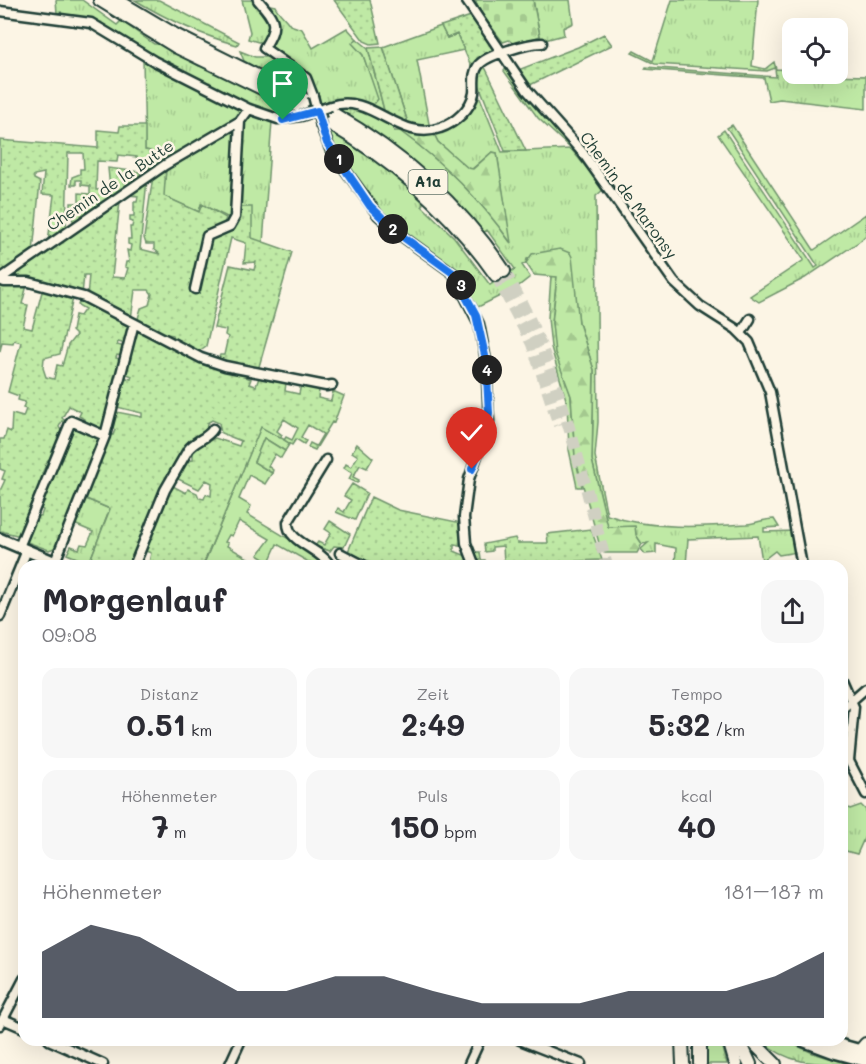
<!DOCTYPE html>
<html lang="de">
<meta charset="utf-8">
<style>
body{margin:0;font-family:Mali,sans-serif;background:#f7f7f7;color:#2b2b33;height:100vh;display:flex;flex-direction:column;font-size:22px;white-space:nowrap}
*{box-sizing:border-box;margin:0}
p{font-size:20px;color:#7c7c81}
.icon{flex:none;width:33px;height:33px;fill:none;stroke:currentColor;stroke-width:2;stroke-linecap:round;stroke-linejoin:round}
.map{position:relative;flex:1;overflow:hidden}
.sheet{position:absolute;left:18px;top:560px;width:830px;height:486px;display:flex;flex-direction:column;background:#fff;border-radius:18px;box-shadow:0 6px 24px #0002}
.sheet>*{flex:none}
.controls{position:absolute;left:782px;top:18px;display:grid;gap:12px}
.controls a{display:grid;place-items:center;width:66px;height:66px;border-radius:12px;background:#fff;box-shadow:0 6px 24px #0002;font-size:30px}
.pin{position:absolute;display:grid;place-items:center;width:51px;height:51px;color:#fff;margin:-62px -26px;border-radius:50% 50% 50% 0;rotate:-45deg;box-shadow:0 0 6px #0007}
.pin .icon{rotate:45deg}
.km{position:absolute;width:30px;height:30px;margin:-15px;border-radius:50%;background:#222;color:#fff;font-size:16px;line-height:30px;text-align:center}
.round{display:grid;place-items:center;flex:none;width:63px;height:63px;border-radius:18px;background:#f7f7f7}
.headline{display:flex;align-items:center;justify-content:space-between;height:102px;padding:0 24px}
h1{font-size:33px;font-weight:800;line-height:45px}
.stats{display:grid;grid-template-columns:repeat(3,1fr);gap:9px;height:102px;padding:6px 24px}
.stats div{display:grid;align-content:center;border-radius:15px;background:#f7f7f7;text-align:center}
.stats b{font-size:30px;font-weight:800}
.stats small{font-size:16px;font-weight:400}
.stats p{font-size:16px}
.chart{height:168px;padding:12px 24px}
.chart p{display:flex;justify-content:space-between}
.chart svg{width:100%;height:108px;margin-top:6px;fill:#111827;opacity:.7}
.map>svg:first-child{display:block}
</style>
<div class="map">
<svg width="866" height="1064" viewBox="0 0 866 1064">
<defs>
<pattern id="grass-tufts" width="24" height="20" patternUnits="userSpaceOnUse" patternTransform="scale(1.5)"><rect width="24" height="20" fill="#bfe9a5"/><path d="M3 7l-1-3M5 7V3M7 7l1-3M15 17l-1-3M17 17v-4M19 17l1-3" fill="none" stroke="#a4c98f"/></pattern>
<pattern id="forest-firs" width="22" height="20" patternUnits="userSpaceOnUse" patternTransform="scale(1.5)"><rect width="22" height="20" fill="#bfe9a5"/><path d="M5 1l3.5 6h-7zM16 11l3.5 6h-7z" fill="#a4c98f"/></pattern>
<pattern id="cemetery-stones" width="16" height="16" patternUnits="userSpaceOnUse" patternTransform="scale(1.5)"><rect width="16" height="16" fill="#bfe9a5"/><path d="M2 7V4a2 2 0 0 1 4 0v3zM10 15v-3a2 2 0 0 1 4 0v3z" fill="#a4c98f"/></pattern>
<pattern id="garden-dots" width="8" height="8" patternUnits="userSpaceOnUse" patternTransform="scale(1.5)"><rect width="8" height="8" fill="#bfe9a5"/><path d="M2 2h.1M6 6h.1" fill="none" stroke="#a4c98f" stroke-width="1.8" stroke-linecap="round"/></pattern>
</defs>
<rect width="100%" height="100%" fill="#fcf5e5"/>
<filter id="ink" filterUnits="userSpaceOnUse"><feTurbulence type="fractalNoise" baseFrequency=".0167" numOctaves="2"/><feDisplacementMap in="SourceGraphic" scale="12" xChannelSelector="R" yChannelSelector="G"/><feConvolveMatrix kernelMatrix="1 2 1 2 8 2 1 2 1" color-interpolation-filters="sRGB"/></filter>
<g filter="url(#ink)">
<path fill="url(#grass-tufts)" stroke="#6f936c" stroke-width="1.5" d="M56,0H82L117,25L121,21L154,44H161L199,66L200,64L295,111L285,117C307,107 307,102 304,80L312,105L309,110L286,118L256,109L177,70L103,26L63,19L61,12L57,13Z
M135,0H159L239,42L237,45C200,35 168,20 135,0Z
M242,0H254L272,25L265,41L258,42L248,39L250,32Z
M533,0H570L573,23L563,28L564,35L541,41Z
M672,0H758L752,66L765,69L774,62L776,69L792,70V74L866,76V109L780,99L769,101L764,78L645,69L646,67L776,77L775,68L767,71L655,64L632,53L634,51L653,61Z
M270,5L275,6C279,14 285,17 290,25L302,29L313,48L347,28L357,39L353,43L363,55L379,99L371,108L350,100L321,105L312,84L271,48L274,38L267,8Z
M441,26L447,38L457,34L464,50L417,60L430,129L409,126L383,47Z
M240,51L255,57H269L303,80L305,95L244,61Z
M143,59L239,105L243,112L235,121L200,139L148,173L151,151L145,150Z
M477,90L502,152L571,149L604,189L596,196L598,422L595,456L607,515C652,530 701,527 747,524C757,523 764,519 774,519L779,527L764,528V532L794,531L798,552L779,555L775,551L762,561L758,536L688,539L686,565H675L676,548L656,544V553L645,554L641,549L648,543L642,544L636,535L635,527L608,528L592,460L594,370L579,323L570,253L527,259L526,263L522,265L530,277L516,288L478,307L455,272L389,223L354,177L348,164L350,153L339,154L332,146L330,129L373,155L425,197L422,206L454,237L490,285L515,269L487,230L483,233C437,181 399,145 338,112L350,105C326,115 327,121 331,146L322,117L329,109L349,104L392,125L394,131H400C443,162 479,198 510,242L497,153L492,152L472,169L467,168L438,142L434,134L447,129Z
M252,114L272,121L263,243L251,238L239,207L243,122Z
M732,125L814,250L866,214V235L860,241L805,278L759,302L750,296L804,260L718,135L724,130L815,268L818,266L727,128Z
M236,128L231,219L201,204L199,212L163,196L166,167Z
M551,276H557L552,323L571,396L575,457L582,487H577L569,450L567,403L551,347L548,318Z
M84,498L110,509L89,563L67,554L71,546L79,549L81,544L87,545L93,532L72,523Z
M842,804L850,809L861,805L866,810V834L857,854L842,850Z
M707,1040H721L727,1064H707Z
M761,1040H785L813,1053L849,1064C813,1064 787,1064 761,1040Z"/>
<path fill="url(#forest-firs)" stroke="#6f936c" stroke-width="1.5" d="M357,39L368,48L385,114L371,108L378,99L363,55L352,43Z
M507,67L534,104L573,147L571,149L538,118L504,71Z
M401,127L417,133L434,134L438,142L468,168L473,169L492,152L497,153L511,243C480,199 444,163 400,131Z
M560,249L570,253L572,257L579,323L594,370L592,460L608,527L635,526L636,535L642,544L637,553H605L601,550L575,457L571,396L555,353L552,323L557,277L534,275L526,263L532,254Z"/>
<path fill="url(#cemetery-stones)" stroke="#6f936c" stroke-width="1.5" d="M475,0H533L540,36L515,45L509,40L503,42L483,16Z"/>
<path fill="#bfe9a5" stroke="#6f936c" stroke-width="1.5" d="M261,426L290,443L285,451L264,438L254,462L272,473L265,484L249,475L239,499L251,506L247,514L314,554L325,565H314L277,544L269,562L258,555L270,539L239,521L232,536L229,535L225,542L228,543L227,546L260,565L203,566Z"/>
<path fill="url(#garden-dots)" stroke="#6f936c" stroke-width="1.5" d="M334,0H370L380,43L371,44L364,41Z
M471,16L494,51L472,68L457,34L447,38L441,26Z
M604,34L612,45L528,86L518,70L578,47Z
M383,47L409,126L385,114L368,48Z
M484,66L486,69L526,151H505L476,77Z
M120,126H145V150L151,151L149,162L136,164L137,157L118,155L117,162L97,161L96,190L110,189L108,168L140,172V179L74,224L71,214V203H79V193L90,194V186L81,185V180H76V185H71L72,177L80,174V169H84L83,153H68L66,231L48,242L54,195L42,194L44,173L34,175V179L40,182L33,252L0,276V140L98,148V130L119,132Z
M166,167L164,196L199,212L202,204L226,218L223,226L239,221V207H252V238L292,252L258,370L218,360L220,355H224L228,337L225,335L226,330L214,328L230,265L254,270L256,262L244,263L246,243L231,238L206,346L199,351L174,339L173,335L167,334L166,336L137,322L141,308L149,305L152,294L149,290H135L131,319L87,297L89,275H84L82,295L6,279L120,201L112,277L125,278L128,268L125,267L126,262H129L127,250L130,251L131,245L128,244V239H131L130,227H132L133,222L130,221V216H134V202H137L138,196L127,195L147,180L140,249L160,254L154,249V244H146L144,238L153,176Z
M27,285L22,304L28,305L23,327L32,329L43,288L73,298L60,354L44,358L43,368L46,377L54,379L57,365L62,366L68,345L76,335L72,331L75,315L80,316L85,309L78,305L80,299L127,322L130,326L126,344L118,342L117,345L125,347L123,356L117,355L116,358L122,360L104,433L83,423L84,419L79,416L81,412L69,406L62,418L67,423L62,421L59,427L63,434L52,461L48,460L42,474L46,476L31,503L34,505L21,536L0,531V491L5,480L2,479L5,471L0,469V439H4L7,430L11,432L12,414L23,417L26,409L23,408L25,402L18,400L19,396L8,392L21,342L14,340L13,343L2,342L0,351V286Z
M141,328L229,370L241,375L247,374L246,377L251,379L249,384L256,386L260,375L271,378L270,381L286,383L285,391L299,394L301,384L319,390L318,398L331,401L333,391L344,396L334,423L332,422L315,450L308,447L310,443L316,446L323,434L308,425L301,437L306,441L304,444L296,439L292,445L284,440L286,437L292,440L298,428L284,419L277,431L282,435L280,438L261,427L203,565H137L139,560L149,563L151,553L143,550L171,485L186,493L188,489L197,493L199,498L204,499L206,494L211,496L212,483L206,480L199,489L176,478L187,461L193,460V452L190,451L215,438L239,446L241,441L221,433L219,423L212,420L207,423L206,434L191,441L132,565L89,563L110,509L84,498L98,463L102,464L100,460L109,434L113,435L115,430L111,427L117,412L142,417V413L117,407L123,377L131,379L132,376L127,374L126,367L135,329Z
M72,424L102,437L57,547L49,550L24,541L28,531L32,529L31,525L36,515L41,516L43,510L38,507Z
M264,438L285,451L281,458L275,454L268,466L273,470L272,473L254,462Z
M357,444L373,458L367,468L360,465L353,477L359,480L357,483L349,479L352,473L344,468L346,464L351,467L358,456L352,452Z
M352,484L367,493L355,520L336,512L338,508L344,512L351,500L344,496Z
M371,497L398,510L462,523L464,546L454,544V551L469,557L473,565H369L347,554Z
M330,521L350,534L344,547L334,546L330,551L315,546L318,542L324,545L331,533L325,529Z
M591,529L602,560L479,565L474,552H480L481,560H485L486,564L504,562L503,546L492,547V551L485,552L484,544L515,538L517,543H548L547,534Z"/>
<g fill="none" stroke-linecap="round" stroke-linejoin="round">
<path stroke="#d0d0c2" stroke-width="12" stroke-dasharray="12 6" stroke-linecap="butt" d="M504,271C558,362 579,465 607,566
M496,275L532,344L559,425"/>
<defs>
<path id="minor" d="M258,0C275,20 279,24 264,48L306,78L313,96
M466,0L527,90L583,153L674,282L700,306L736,329L749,342L770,392L802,566
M0,11L91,23L154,61L249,109L278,119L301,116
M331,106C371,92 400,143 440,128C455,123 471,109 474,93C475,83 472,74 478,66C485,55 529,43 542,43
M321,126L330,149L378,215L399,234L453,273L479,324L486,360L489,421L469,479L464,517L466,543L475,566
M0,279L165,165L240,121L249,109
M0,280L4,282H29L84,297L201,358L225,366L326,386L332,385
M195,289L207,236L230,226L235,217L240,121
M741,333L750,319
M326,460L288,522C287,543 321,548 330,566
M19,547L71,421L105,436
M340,553L365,566
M55,562L105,436L134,323
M134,566L165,490L188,450C195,440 207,439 213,429
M0,616L27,550
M842,680L854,707L849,761
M842,709L866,688
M842,755L849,761L866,794
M3,1019L24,1028
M0,1025L24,979
M49,1040L103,1064
M520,1040L581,1064
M230,1064L241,1040
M469,1064L480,1040"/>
<path id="major" d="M0,539L64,566
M801,1040L836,1053L866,1061
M823,1040L866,1052"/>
<path id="highway" d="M100,0L175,46L301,107
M116,0L175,35L305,100
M333,114C403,154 459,204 504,271
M329,123C397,162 451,211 496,275
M682,1040L683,1064
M700,1040V1064
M729,1040L736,1064
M739,1040L750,1064
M751,1040L775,1064
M860,1051L866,1044"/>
</defs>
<use href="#minor" stroke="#1f3d34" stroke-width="13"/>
<use href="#major" stroke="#1f3d34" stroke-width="15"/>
<use href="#highway" stroke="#1f3d34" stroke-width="16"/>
<use href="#minor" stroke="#fcf5e5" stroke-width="8"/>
<use href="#major" stroke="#fcf5e5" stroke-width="10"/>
<use href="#highway" stroke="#fcf5e5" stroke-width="12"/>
<defs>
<path id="minor-bridge" d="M313,96L321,126
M301,116L331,106"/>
</defs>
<use href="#minor-bridge" stroke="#1f3d34" stroke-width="13" stroke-linecap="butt"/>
<use href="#minor-bridge" stroke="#fcf5e5" stroke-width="8"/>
</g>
</g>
<g fill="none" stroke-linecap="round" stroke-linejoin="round" filter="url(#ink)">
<defs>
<path id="route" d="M283,120L317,111L327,143L370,206L399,234L453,273L476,315L486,360L489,413L486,433L472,469"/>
</defs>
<use href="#route" stroke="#fff" stroke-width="12"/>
<use href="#route" stroke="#1a73e8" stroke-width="8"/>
</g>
<g text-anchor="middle" stroke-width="5" stroke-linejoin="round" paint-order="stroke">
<rect fill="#fcf5e5" stroke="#617469" stroke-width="1.5" x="408.5" y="170" width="39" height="24" rx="4.5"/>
<g font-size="15" font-weight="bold" fill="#1f3d34">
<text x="428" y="187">A1a</text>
</g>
<g font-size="16" fill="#1f3d34" stroke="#fcf5e5">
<text transform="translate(110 185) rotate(-34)" y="6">Chemin de la Butte</text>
<text transform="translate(629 195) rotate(54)" y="6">Chemin de Maronsy</text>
</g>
</g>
</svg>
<div class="controls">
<a><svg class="icon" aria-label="locate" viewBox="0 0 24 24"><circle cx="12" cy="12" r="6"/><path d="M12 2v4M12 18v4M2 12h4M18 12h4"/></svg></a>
</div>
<div class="pin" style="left:283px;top:120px;background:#1e9e55"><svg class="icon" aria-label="arrive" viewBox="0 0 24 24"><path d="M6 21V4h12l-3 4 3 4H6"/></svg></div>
<div class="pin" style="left:472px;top:469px;background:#d93025"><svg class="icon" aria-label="check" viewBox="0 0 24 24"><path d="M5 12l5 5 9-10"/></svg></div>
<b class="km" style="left:339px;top:159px">1</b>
<b class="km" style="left:393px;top:229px">2</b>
<b class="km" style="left:461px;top:285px">3</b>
<b class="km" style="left:487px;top:370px">4</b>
<section class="sheet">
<div class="headline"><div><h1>Morgenlauf</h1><p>09:08</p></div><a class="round"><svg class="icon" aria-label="share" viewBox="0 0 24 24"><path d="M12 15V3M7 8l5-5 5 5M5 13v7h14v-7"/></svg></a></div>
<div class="stats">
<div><p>Distanz</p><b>0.51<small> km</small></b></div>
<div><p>Zeit</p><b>2:49</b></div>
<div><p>Tempo</p><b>5:32<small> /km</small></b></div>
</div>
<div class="stats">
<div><p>Höhenmeter</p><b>7<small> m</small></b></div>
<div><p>Puls</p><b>150<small> bpm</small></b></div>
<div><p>kcal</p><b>40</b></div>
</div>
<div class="chart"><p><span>Höhenmeter</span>181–187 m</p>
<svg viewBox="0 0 160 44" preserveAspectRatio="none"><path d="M0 44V17L10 6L20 11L30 22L40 33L50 33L60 27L70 27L80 33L90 38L100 38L110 38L120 33L130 33L140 33L150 27L160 17V44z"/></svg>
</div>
</section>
</div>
